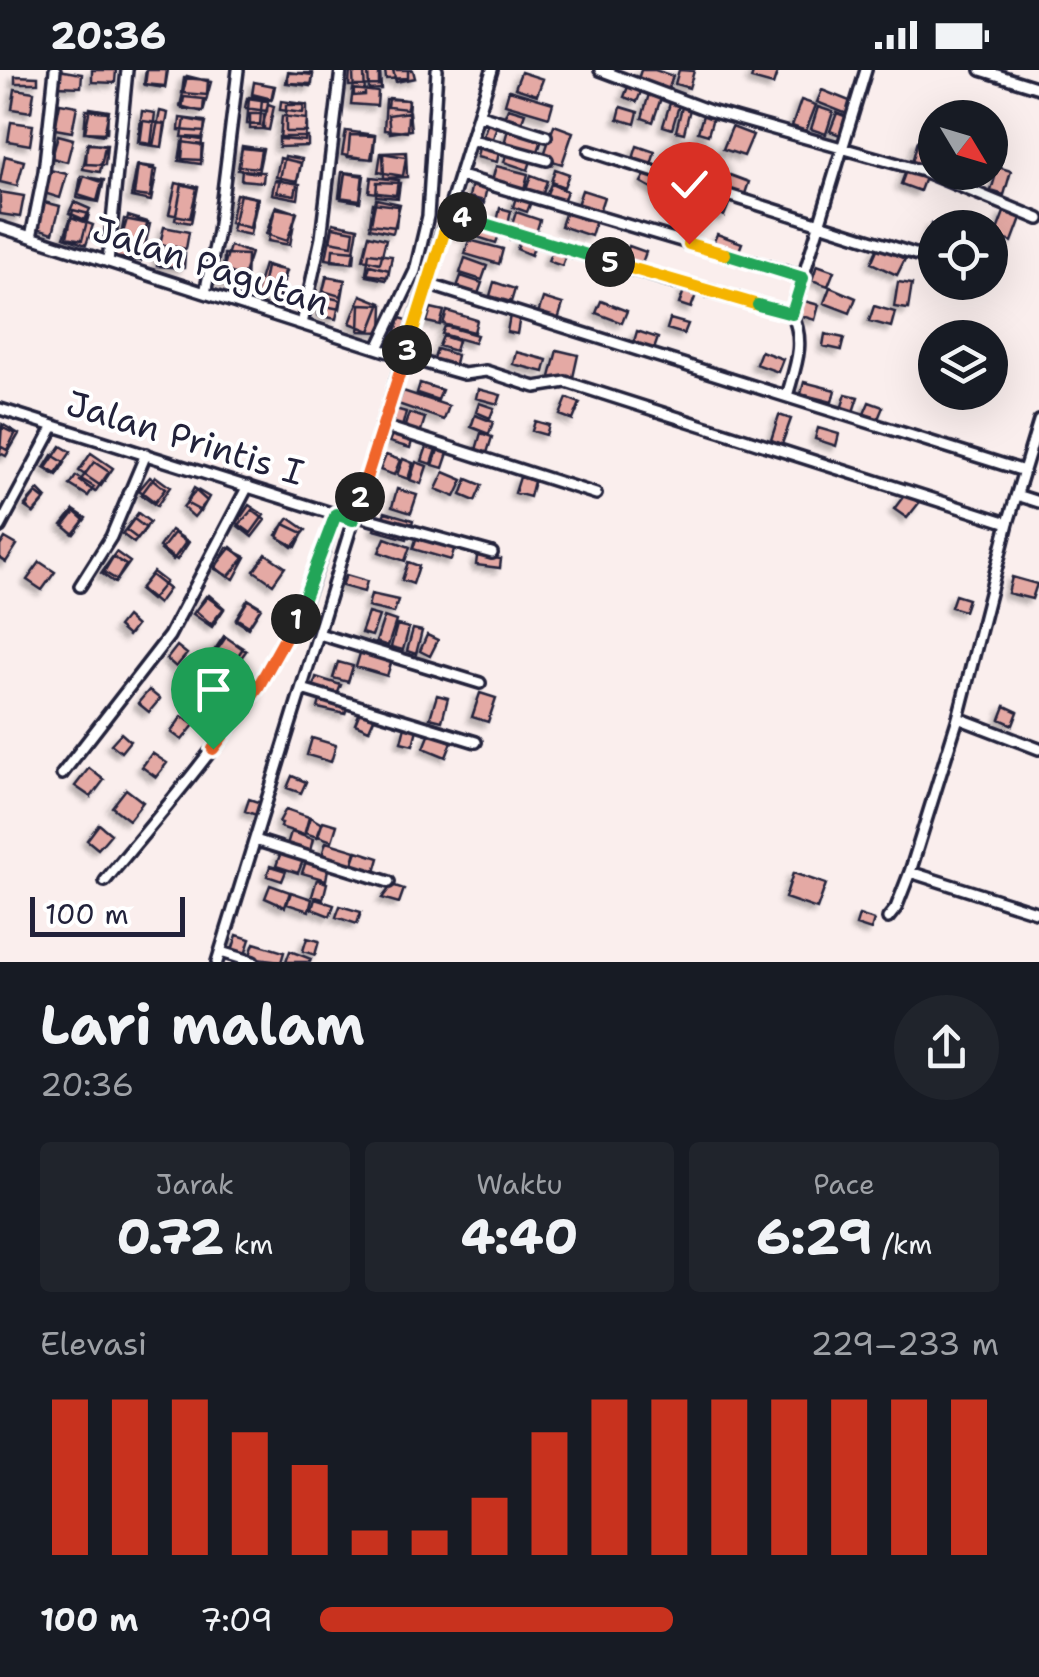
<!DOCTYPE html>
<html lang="id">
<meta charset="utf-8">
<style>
body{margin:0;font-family:"Shantell Sans",sans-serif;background:#20242c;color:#f1f3f6;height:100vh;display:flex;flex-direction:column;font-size:38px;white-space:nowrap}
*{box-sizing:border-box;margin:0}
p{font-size:32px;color:#9ea1a6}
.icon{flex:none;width:55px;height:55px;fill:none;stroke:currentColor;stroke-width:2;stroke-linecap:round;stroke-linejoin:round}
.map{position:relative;height:892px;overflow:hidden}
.details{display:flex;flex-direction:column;background:#171b24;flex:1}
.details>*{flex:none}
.needle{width:65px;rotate:128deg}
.buttons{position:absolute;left:918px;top:30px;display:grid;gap:20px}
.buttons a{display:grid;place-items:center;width:90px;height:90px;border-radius:50%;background:#171b24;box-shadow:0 10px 40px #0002;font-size:50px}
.scale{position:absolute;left:30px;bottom:25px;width:155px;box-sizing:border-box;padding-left:10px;border:5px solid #22223b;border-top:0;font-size:28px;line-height:35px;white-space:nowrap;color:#22223b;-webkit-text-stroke:8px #fff;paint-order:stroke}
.pin{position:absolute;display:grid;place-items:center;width:85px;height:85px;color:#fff;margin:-102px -42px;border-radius:50% 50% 50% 0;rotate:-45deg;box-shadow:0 0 10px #0007}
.pin .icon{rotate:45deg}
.km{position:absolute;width:50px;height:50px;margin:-25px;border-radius:50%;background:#222;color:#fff;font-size:28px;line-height:50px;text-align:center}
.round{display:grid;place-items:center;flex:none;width:105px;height:105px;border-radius:52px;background:#20242c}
.head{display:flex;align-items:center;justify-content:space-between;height:170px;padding:0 40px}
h1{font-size:55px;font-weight:700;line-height:75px}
.figures{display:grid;grid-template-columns:repeat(3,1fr);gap:15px;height:170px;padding:10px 40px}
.figures div{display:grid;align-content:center;border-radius:10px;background:#20242c;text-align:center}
.figures b{font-size:50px;font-weight:700}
.figures small{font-size:28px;font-weight:400}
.figures p{font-size:28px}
.chart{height:280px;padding:20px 40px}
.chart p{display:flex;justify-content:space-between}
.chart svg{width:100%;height:180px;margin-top:10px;stroke:#c8321e;stroke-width:6}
ul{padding:0 40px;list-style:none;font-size:32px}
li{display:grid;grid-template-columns:160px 120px 1fr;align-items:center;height:75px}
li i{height:25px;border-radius:12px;background:#c8321e}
.status{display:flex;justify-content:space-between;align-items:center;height:70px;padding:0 50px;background:#171b24;direction:ltr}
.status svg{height:28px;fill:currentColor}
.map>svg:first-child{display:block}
</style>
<div class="status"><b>20:36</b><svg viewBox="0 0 49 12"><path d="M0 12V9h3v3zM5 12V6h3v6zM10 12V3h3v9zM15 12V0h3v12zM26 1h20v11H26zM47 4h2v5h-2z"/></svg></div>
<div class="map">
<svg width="1039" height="892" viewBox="0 0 1039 892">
<defs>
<filter id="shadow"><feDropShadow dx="-4.5" dy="4.5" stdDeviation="2.5" flood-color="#0004"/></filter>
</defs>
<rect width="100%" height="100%" fill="#faeeed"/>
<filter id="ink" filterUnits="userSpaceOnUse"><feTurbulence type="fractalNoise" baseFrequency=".01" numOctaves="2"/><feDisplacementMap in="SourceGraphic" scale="20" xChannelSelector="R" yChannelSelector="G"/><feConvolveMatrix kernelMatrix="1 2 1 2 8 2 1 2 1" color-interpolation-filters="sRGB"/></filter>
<g filter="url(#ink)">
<path fill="#e4a9a4" stroke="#22223b" stroke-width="2.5" filter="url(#shadow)" d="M58,0L82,4L81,17L57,16Z
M92,0H116L115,13L92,12Z
M146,0H167L165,16L144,14Z
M147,0H168L165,18L145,15Z
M350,0H379V15L349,16Z
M380,0L381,19L369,20L368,1Z
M385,0H408V8L386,9Z
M393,0H413L415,8L396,12Z
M641,0H655L673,6L668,21L637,12Z
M679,0L694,1L689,18L675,14Z
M754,0H778L773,15L751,9Z
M288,2L313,5L311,16L286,13Z
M521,2L543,9L537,25L515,18Z
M288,3H313L312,14L288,13Z
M353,3H364L365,25L354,26Z
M15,6L38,7V13H15Z
M187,6L211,12L203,42L180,36Z
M184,8L208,10L207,25L182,23Z
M254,12L275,16L272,29L252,24Z
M254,12L274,16L271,30L252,26Z
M629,14L642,19L637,32L624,27Z
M15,19L34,22L31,42L12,39Z
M353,19L378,22L377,36L351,34Z
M509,20L553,33L549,47L505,34Z
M822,20L852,32L847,44L817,32Z
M649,24L661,28L653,52L642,48Z
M184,27L204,29L203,41L182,39Z
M249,27L262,28L260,55L247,54Z
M247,28L268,31L267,41L245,38Z
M389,28L408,30L407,39L388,37Z
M386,29L409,30L407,62L384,60Z
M671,30L680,32L672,59L663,56Z
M801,30L816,35L806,61L792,56Z
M281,31L304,34L303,43L280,40Z
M60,33L77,36L72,62L55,59Z
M268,34L274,36L269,60L262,59Z
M286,35H307V62H286Z
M621,37L638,42L635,54L618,49Z
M682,37L690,39L684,63L676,61Z
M818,37L833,42L826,64L811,59Z
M90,38L109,41L104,65L85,62Z
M508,38L525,43L521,54L504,48Z
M86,40L108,42L107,63L84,62Z
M142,41L155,43L151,74L138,72Z
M160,41L168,43L162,77L153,76Z
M409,42L411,60L390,63L388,45Z
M704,42L714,44L708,65L698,62Z
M837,43L847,47L840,65L830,61Z
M250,44H264V59H250Z
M282,46L307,49L305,71L280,69Z
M180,48L205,51L204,62L179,60Z
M185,49L206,53L202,70L182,67Z
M143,51L165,54L162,77L140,74Z
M11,52L33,55L30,75L8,71Z
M488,52L497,55L492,72L482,69Z
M554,55L573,62L562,94L543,88Z
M732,57L753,65L744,86L723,79Z
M508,59L542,70L537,84L504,74Z
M346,61L375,65L371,89L342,85Z
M58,65L73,69L67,92L52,88Z
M350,65L375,66L373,89L348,87Z
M184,67L202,68L201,90L182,89Z
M279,67H308V76L279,77Z
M918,71L930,74L925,95L912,92Z
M182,72L203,75L201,94L179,91Z
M88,73L105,76L100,102L83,99Z
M87,74L107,75L105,95L86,94Z
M242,76L263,79L258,103L238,100Z
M637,76L655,82L651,95L633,89Z
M479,77L499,82L497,92L477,87Z
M242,78L261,80L258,98L239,96Z
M406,82L407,107L384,108L383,83Z
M507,82L531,91L528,100L504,92Z
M381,83L406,87L403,106L378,102Z
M5,86L24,91L17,116L0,112Z
M285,86L302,89L295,125L277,122Z
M280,88L301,93L297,111L276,107Z
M685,91L701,95L696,111L680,106Z
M138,95L154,97L150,127L134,125Z
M137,96L157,100L151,131L131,127Z
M496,96L528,104L524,119L492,111Z
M998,97L1011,101L1004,125L991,121Z
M907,98L926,105L920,121L901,114Z
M555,99L569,104L564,117L551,112Z
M50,100L67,104L60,128L44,123Z
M242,100L264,102L263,112L241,110Z
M342,102L363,104L360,130L339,127Z
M345,103L364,106L360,132L341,129Z
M646,103L671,116L666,126L641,112Z
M531,105L547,111L542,126L526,120Z
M730,105L749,112L744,127L724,120Z
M81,106L104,110L99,132L77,128Z
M84,106L102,112L97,131L78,125Z
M371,107L398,110L396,125L369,122Z
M275,110L300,114L298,129L272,124Z
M377,112L400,113L398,128L376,126Z
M176,113L197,118L190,148L169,144Z
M472,113L487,117L484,131L469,127Z
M182,114L198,117L191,153L175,150Z
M551,114L567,121L563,132L546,126Z
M692,118L703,124L695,140L684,134Z
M582,120L604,127L599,142L577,135Z
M0,122L24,126L20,147L0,144Z
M236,124L256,128L250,158L230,153Z
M240,124L258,128L250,165L232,161Z
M720,124L731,129L724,146L713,141Z
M461,127L484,133L480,147L457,141Z
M516,127L531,132L527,142L513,137Z
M376,129L400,134L393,163L370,158Z
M44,132L60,136L53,163L37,158Z
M74,132L90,139L85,150L69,143Z
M373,133L398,136L396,157L370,154Z
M276,136L297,143L287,171L266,164Z
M275,138L296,142L290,175L268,171Z
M500,138L511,141L508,155L497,152Z
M73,140L89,144L82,170L67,167Z
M566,141L596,150L591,166L561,156Z
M516,142L540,150L536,163L512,155Z
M1004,142L1021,148L1012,172L995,166Z
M128,146L148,152L139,179L120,173Z
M71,147L93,155L86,175L64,167Z
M124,149L150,154L145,176L120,171Z
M456,150L473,155L470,167L452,162Z
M333,153L358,158L352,193L326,189Z
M931,154L940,158H935V179L924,176Z
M478,155L500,162L496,173L474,166Z
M164,157L189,162L186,179L160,174Z
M333,157L354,161L352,175L330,171Z
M717,164L742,173L737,186L712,176Z
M369,165L386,169L380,193L363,189Z
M521,168L536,173L531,185L517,179Z
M469,170L503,179L499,194L465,184Z
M116,176L143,180L141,191L114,187Z
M230,176L251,183L243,207L223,200Z
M629,176L646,182L641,196L624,190Z
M878,177L905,189L897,205L871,193Z
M333,179L355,181L354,193L332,191Z
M552,180L566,185L562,196L548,191Z
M158,182L185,184L184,198L157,196Z
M369,183L392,186L388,207L366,204Z
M224,184L247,185L246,214L223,213Z
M465,188L487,196L482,210L460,203Z
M264,194L287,201L277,232L255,225Z
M370,195L389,200L386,210L367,206Z
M817,195L834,201L828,216L812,210Z
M266,197L285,200L280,230L260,227Z
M221,202L244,210L241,218L218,211Z
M327,206L345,210L340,226L323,221Z
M461,206L482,213L478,224L457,217Z
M326,207L345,210L340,239L320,235Z
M494,212L515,219L511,232L490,226Z
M898,212L912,214L908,239L894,237Z
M830,217L856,228L850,243L824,233Z
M685,218L697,222L691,238L679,234Z
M361,225L381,233L370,261L350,253Z
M322,226L340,230L336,249L318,245Z
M543,228L563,234L558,250L538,244Z
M797,229L819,235L815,250L792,243Z
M601,231L627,241L622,253L596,243Z
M360,234L383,235L382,262L359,261Z
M874,236L895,242L891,257L869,251Z
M431,238L444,241L440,255L427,252Z
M447,241L477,250L474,262L443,254Z
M510,245L520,246L517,264L507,262Z
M400,248L411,251L406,265L396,262Z
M670,249L688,254L684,264L667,259Z
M445,256L477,265L474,273L442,264Z
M637,261L658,268L653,282L633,275Z
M825,264L844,268L841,280L823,276Z
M443,266L458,271L455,281L439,276Z
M437,279L457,285L454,298L433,292Z
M557,280L578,285L572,312L550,307Z
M761,281L783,289L778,302L756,294Z
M516,282L547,290L544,302L513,294Z
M804,312L835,320L832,332L801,324Z
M420,313L442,320L438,330L417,323Z
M478,319L501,325L498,334L476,328Z
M403,321L449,336L444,350L398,334Z
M846,324L858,327L853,342L841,339Z
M567,328L580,333L573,350L560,345Z
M869,332L883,337L878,349L864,344Z
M479,333L494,338L490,348L476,342Z
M395,339L406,342L402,357L391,354Z
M409,343L425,348L420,364L404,359Z
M475,345L493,352L489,364L471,357Z
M779,345L791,349L782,374L771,370Z
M535,351L549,355L546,365L532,361Z
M2,354L19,364L6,386L0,383Z
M1,357L15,364L7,380L0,376Z
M818,358L839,364L836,376L815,369Z
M393,362L413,368L410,378L389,372Z
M481,363L492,367L487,383L476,380Z
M428,373L437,376L431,394L422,391Z
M61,376L71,382L56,404L46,398Z
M439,377L449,380L443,398L433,395Z
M91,383L113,398L101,416L79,401Z
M52,385L65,393L57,406L44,398Z
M386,385L400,390L394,405L380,400Z
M403,389L413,393L408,409L397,405Z
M94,392L109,402L95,422L80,411Z
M416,392L427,396L421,414L410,410Z
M444,402L463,410L455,427L436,419Z
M76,406L94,417L88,426L70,415Z
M155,406L170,417L157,436L141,425Z
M150,407L165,419L155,432L139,420Z
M520,407L534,411L530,427L515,423Z
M467,409L482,415L475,431L461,425Z
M194,418L209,427L201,441L186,433Z
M397,419L417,425L411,443L392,437Z
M38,420L46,428L33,443L25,435Z
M196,421L207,431L194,447L183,437Z
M36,423L45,430L34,443L25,437Z
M906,423L919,433L907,448L894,439Z
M249,435L264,445L251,463L237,453Z
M74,440L86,448L74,464L62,455Z
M252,440L265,450L252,467L238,456Z
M75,442L84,450L73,464L64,456Z
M385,442L413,450L411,457L382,449Z
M138,443L150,452L134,473L122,464Z
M289,448L306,460L292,477L276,465Z
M134,449L146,458L138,469L126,460Z
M376,453L409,462L407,469L374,460Z
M284,454L303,463L296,477L278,467Z
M171,460L189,472L177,490L159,477Z
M174,463L186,472L173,490L161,480Z
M417,466L455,476L451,490L413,479Z
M5,468L17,475L6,492L0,488V476Z
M385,468L410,477L405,491L379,482Z
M227,477L246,487L234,509L215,499Z
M231,477L244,488L228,507L215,497Z
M116,482L130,492L115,513L101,503Z
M266,484L285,497L273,514L254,501Z
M477,486L501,489L500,498L476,495Z
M113,487L126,495L117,510L104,502Z
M40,492L55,502L42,520L27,510Z
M408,492L419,496L413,514L402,510Z
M153,502L166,512L151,530L139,520Z
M151,505L169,519L158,534L140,519Z
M346,505L367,511L364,522L342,516Z
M1012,507L1037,514L1032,529L1008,523Z
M371,524L398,530L394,543L368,537Z
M209,525L224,538L211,554L196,541Z
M955,525L968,529L964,541L951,537Z
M206,526L224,539L212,557L193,544Z
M248,529L261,537L249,556L236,548Z
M248,530L261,538L248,558L236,550Z
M368,543L379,546L372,566L361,563Z
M126,547L136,556L128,566L118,557Z
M384,547L396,551L388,576L376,572Z
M397,555L409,558L403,580L391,577Z
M413,559L422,561L416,584L407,581Z
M427,565L438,570L430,586L420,581Z
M224,566L243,578L233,593L214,581Z
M226,567L246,581L232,600L213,586Z
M177,576L187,584L176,597L167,589Z
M361,580L392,590L387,606L356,597Z
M338,592L353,596L348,612L333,608Z
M316,607L341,615L337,625L313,618Z
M206,610L219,620L206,636L193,626Z
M149,620L160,629L149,642L138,633Z
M480,623L496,628L488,652L472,647Z
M437,625L448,628L442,651L430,648Z
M321,627L348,634L345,644L318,638Z
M1005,636L1018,642L1013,655L1000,649Z
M361,639L375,646L369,660L355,654Z
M182,646L194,655L182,670L171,662Z
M405,656L417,659L413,675L401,672Z
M121,663L130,671L121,682L111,674Z
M430,663L452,672L446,687L424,678Z
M312,668L336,675L331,692L307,685Z
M152,683L167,693L156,707L142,697Z
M89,698L104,710L91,727L75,716Z
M292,706L306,712L301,723L287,718Z
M126,719L143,732L129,750L112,737Z
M249,729L261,733L256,745L245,741Z
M286,739L309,747L304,765L280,757L282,753L279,752Z
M310,747L322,754L317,767L305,763Z
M323,751L337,755L332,771L318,766Z
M99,754L111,764L98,779L87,770Z
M291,762L313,769L309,785L286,778Z
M326,772L356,781L352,795L322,785Z
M357,781L379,788L375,802L352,795Z
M281,782L304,788L298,803L276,796Z
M306,791L328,799L326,810L302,803Z
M270,796L286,801L282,811L267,806Z
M793,803L826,814L817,839L785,828Z
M317,809L327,813L323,829L312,826Z
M270,815L290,822L285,837L265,828Z
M392,815L404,819L399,833L382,828Z
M291,822L312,829L309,841L287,834Z
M315,829L334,835L330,846L312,839Z
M340,836L361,842L357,854L336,847Z
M859,845L874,850L871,860L856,855Z
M237,865L250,869L245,885L232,881Z
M307,868L319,871L315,885L303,881Z
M254,873L284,882L281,892L249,888Z
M290,881L311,889L310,892H286Z"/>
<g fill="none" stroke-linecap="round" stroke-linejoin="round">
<defs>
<path id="street" d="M600,0L710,41L923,101L1039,149
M981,0L1039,18
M480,45L546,66
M473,70L547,90
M589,81L918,185
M461,106L803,207
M450,144L664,209L792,244
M0,157L404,287L464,304L486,301L535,317L566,312L1008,453
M31,167L44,102L55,0
M108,192L127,0
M427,214L1024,401
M205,223L218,162L238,0
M302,254L321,168L341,0
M378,278L415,201L428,146L437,0
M787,326C795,297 806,273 792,244L866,0
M0,339L353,450
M383,356L596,424
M1017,425L1039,432
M355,445L492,483
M0,457L54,356
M80,516L111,467L146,384
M319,564L480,613
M302,619L476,672
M958,648L1039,679
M62,704L169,566L248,416
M255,770L389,812
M910,802L1039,843
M105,811C175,726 249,643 298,544C314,513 324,477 336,444
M888,848L896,838L910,802L958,648L1008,453L1039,351
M221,882L253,892
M217,892L492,0"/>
</defs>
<use href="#street" stroke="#22223b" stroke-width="16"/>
<use href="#street" stroke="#fff" stroke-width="9"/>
</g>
</g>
<g fill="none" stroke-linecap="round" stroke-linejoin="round" filter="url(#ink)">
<defs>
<path id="split-1" d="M213,679L258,617L296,549"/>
<path id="split-2" d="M296,549L336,444L353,450L360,427"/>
<path id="split-3" d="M360,427L407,280"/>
<path id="split-4" d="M407,280L450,144L462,147"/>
<path id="split-5" d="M462,147L610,192"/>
<path id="split-6" d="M610,192L758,235"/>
<path id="split-7" d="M725,184L803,208L792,244L758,235"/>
<path id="split-8" d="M689,174L725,184"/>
</defs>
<use href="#split-1" stroke="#fff" stroke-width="20"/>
<use href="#split-2" stroke="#fff" stroke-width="20"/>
<use href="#split-3" stroke="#fff" stroke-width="20"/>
<use href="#split-4" stroke="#fff" stroke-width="20"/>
<use href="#split-5" stroke="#fff" stroke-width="20"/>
<use href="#split-6" stroke="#fff" stroke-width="20"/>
<use href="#split-7" stroke="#fff" stroke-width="20"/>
<use href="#split-8" stroke="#fff" stroke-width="20"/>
<use href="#split-1" stroke="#f0652b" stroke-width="12"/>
<use href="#split-2" stroke="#22a559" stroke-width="12"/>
<use href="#split-3" stroke="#f0652b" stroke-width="12"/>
<use href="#split-4" stroke="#f5b400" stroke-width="12"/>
<use href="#split-5" stroke="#22a559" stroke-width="12"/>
<use href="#split-6" stroke="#f5b400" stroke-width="12"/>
<use href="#split-7" stroke="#22a559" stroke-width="12"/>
<use href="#split-8" stroke="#f5b400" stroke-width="12"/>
</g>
<g text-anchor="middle" stroke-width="8" stroke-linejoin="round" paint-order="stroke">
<g font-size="35" fill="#22223b" stroke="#fff">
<text transform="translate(211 196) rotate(18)" y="12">Jalan Pagutan</text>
<text transform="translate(185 368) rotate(17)" y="12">Jalan Printis I</text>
</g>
</g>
</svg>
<div class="buttons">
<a><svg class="needle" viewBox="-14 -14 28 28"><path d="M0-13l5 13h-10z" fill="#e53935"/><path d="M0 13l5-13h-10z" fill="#9ea1a6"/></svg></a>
<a><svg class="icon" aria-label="locate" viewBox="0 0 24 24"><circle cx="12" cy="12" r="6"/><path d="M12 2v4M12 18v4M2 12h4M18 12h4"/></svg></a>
<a><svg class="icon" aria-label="layers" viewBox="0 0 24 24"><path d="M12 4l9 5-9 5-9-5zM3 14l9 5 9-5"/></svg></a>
</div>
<div class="scale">100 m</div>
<div class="pin" style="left:213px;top:679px;background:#1e9e55"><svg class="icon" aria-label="arrive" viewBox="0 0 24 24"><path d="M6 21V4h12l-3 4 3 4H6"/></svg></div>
<div class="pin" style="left:689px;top:174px;background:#d93025"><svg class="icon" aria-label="check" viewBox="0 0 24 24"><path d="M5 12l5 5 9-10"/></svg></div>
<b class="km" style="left:296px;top:549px">1</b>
<b class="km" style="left:360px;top:427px">2</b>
<b class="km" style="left:407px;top:280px">3</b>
<b class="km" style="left:462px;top:147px">4</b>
<b class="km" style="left:610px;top:192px">5</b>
</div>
<section class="details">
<div class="head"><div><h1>Lari malam</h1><p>20:36</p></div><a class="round"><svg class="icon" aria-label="share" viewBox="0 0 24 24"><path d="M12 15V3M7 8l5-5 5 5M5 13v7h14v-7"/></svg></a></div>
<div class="figures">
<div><p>Jarak</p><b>0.72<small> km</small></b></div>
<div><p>Waktu</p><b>4:40</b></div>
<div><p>Pace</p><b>6:29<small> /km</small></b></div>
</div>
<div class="chart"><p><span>Elevasi</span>229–233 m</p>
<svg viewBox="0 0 160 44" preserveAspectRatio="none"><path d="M5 44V6M15 44V6M25 44V6M35 44V14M45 44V22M55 44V38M65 44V38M75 44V30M85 44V14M95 44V6M105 44V6M115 44V6M125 44V6M135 44V6M145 44V6M155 44V6"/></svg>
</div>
<ul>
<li><b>100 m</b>7:09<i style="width:52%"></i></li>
</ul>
</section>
